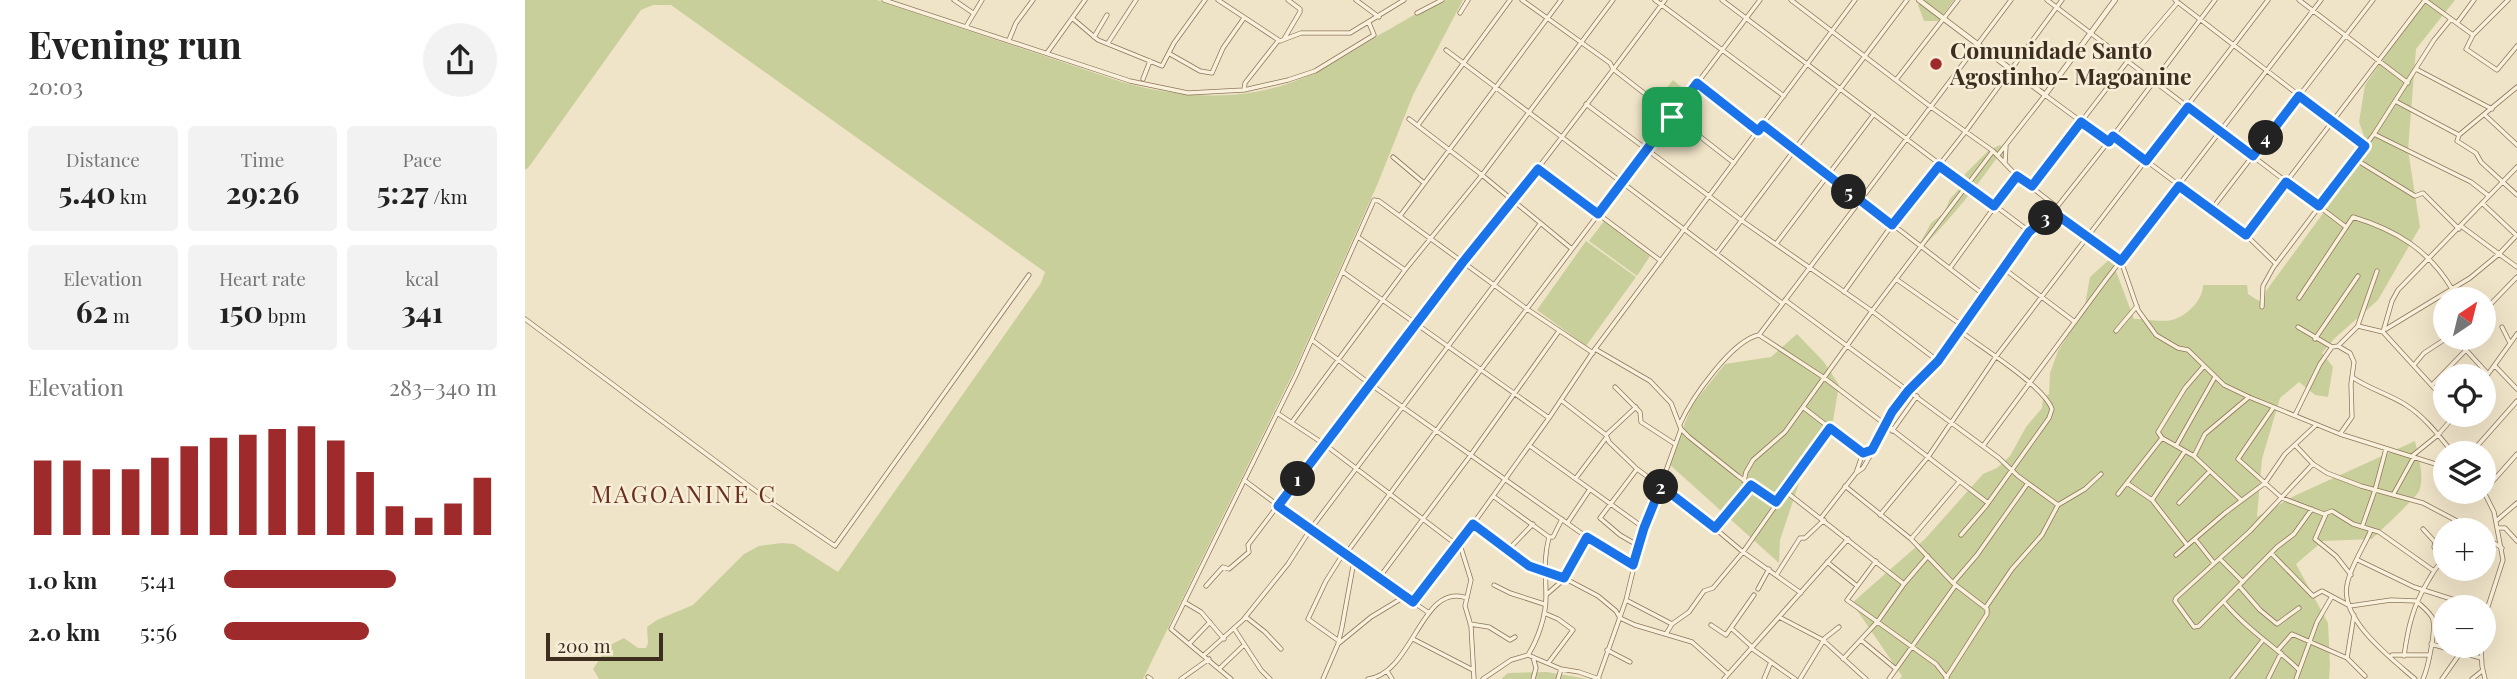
<!DOCTYPE html>
<meta charset="utf-8">
<style>
body{margin:0;font-family:"Playfair Display",serif;background:#f2f2f2;color:#222;height:100vh;display:flex;flex-direction:column;font-size:26px;white-space:nowrap}
*{box-sizing:border-box;margin:0}
p{font-size:23px;color:#767676}
.icon{flex:none;width:38px;height:38px;fill:none;stroke:currentColor;stroke-width:2;stroke-linecap:round;stroke-linejoin:round}
.map{position:relative;flex:1;overflow:hidden}
.details{display:flex;flex-direction:column;background:#fff;width:525px}
.details>*{flex:none}
.needle{width:46px;rotate:35deg}
.buttons{position:absolute;left:1908px;top:287px;display:grid;gap:14px}
.buttons a{display:grid;place-items:center;width:63px;height:63px;border-radius:50%;background:#fff;box-shadow:0 7px 28px #0002;font-size:35px}
.scale{position:absolute;left:21px;bottom:18px;width:117px;box-sizing:border-box;padding-left:7px;border:4px solid #3d2e20;border-top:0;font-size:19px;line-height:24px;white-space:nowrap;color:#3d2e20;-webkit-text-stroke:5px #f7eed8;paint-order:stroke}
.pin{position:absolute;display:grid;place-items:center;width:60px;height:60px;color:#fff;margin:-30px;border-radius:14px;box-shadow:0 4px 10px #0006}
.km{position:absolute;width:35px;height:35px;margin:-18px;border-radius:50%;background:#222;color:#fff;font-size:19px;line-height:35px;text-align:center}
.round{display:grid;place-items:center;flex:none;width:74px;height:74px;border-radius:37px;background:#f2f2f2}
.headline{display:flex;align-items:center;justify-content:space-between;height:119px;padding:0 28px}
h1{font-size:38px;font-weight:700;line-height:52px}
.stats{display:grid;grid-template-columns:repeat(3,1fr);gap:10px;height:119px;padding:7px 28px}
.stats div{display:grid;align-content:center;border-radius:7px;background:#f2f2f2;text-align:center}
.stats b{font-size:30px;font-weight:700}
.stats small{font-size:19px;font-weight:400}
.stats p{font-size:19px}
.chart{height:196px;padding:14px 28px}
.chart p{display:flex;justify-content:space-between}
.chart svg{width:100%;height:126px;margin-top:7px;stroke:#9e2a2b;stroke-width:6}
ul{padding:0 28px;list-style:none;font-size:23px}
li{display:grid;grid-template-columns:112px 84px 1fr;align-items:center;height:52px}
li i{height:18px;border-radius:9px;background:#9e2a2b}
main{display:flex;flex:1;min-height:0}
.map>svg:first-child{display:block}
</style>
<main>
<section class="details">
<div class="headline"><div><h1>Evening run</h1><p>20:03</p></div><a class="round"><svg class="icon" aria-label="share" viewBox="0 0 24 24"><path d="M12 15V3M7 8l5-5 5 5M5 13v7h14v-7"/></svg></a></div>
<div class="stats">
<div><p>Distance</p><b>5.40<small> km</small></b></div>
<div><p>Time</p><b>29:26</b></div>
<div><p>Pace</p><b>5:27<small> /km</small></b></div>
</div>
<div class="stats">
<div><p>Elevation</p><b>62<small> m</small></b></div>
<div><p>Heart rate</p><b>150<small> bpm</small></b></div>
<div><p>kcal</p><b>341</b></div>
</div>
<div class="chart"><p><span>Elevation</span>283–340 m</p>
<svg viewBox="0 0 160 44" preserveAspectRatio="none"><path d="M5 44V18M15 44V18M25 44V21M35 44V21M45 44V17M55 44V13M65 44V10M75 44V9M85 44V7M95 44V6M105 44V11M115 44V22M125 44V34M135 44V38M145 44V33M155 44V24"/></svg>
</div>
<ul>
<li><b>1.0 km</b>5:41<i style="width:63%"></i></li>
<li><b>2.0 km</b>5:56<i style="width:53%"></i></li>
</ul>
</section>
<div class="map">
<svg width="1992" height="679" viewBox="0 0 1992 679">
<rect width="100%" height="100%" fill="#f0e4c8"/>
<path fill="#c9cf9b" d="M0,0H352L597,82C662,100 729,103 791,72C816,60 840,42 865,29C879,21 908,3 922,0C927,0 933,0 938,0L888,95L853,183L771,367L618,679H74L68,669L83,646L99,638L113,648H121L123,643L122,627L132,620L168,605L219,554L234,546L257,543L269,544L313,572L516,283L520,272L146,5H128L116,10L6,164L2,169H0Z
M1397,0H1429L1413,21H1399L1393,5Z
M1900,0H1930L1891,49L1883,150L1895,227L1853,300L1810,338L1797,353L1808,367L1803,397L1790,395L1774,382L1755,398L1737,459L1732,517L1769,496L1890,441C1893,455 1900,477 1894,491C1890,499 1856,530 1847,539L1798,541L1771,564L1803,623L1805,665L1804,679H1375L1377,676L1327,603L1400,539L1458,474L1472,468L1485,456L1501,427L1517,408L1518,398L1524,394L1525,373L1533,351L1559,310L1565,277L1586,258L1609,319C1621,319 1640,323 1650,319C1664,314 1678,299 1678,285H1722L1723,294L1739,304L1741,291L1813,193L1842,144L1834,122L1840,85Z
M1148,80L1161,91L1146,111L1132,100Z
M1475,145L1483,153L1480,160L1471,159C1449,190 1426,218 1400,245H1394L1406,223L1419,213L1425,199L1440,182V174L1463,151Z
M1079,221L1125,256L1112,276L1064,241Z
M1061,241L1111,277L1061,346L1012,310Z
M1272,334L1299,362L1314,385L1308,421L1275,480L1255,540L1254,563L1144,464L1167,405L1200,364L1246,357Z
M1022,672L1063,679H976L983,673Z"/>
<g fill="none" stroke-linecap="round" stroke-linejoin="round">
<defs>
<path id="minor" d="M359,0L605,81L663,93L719,90L763,80L790,71L849,35L844,23
M429,0L448,13
M693,0L755,41L776,33H825L879,0
M831,0L854,17
M997,0L1085,63L1088,69L1209,163
M1130,0L1259,96
M1197,0L1505,232
M1266,0L1406,107L1468,151L1492,176L1532,207
M1486,0L1234,335L1298,377L1403,457L1470,358L1743,0
M1522,0L1821,227
M1650,0L1840,146
M1774,0L1883,83
M1900,0L1948,35
M1983,0L1948,35L1941,49L1972,70L1992,46
M892,13L917,0
M935,13L943,0
M547,18L573,40L637,66L649,43L680,0
M1932,23L1949,0
M442,25L457,0
M569,37L582,15
M759,39L775,12V9L763,0
M484,40L491,23L508,0
M583,43L611,0
M921,50L1257,303
M522,53L560,0
M645,54L675,71L687,73L698,48L719,18
M1891,69L1967,109
M618,79L625,61
M1371,80L1433,0
M1172,83L1233,130
M719,90L720,83L753,41
M1872,102L1934,135L1992,87
M1061,104L1216,220L1347,311L1413,361
M1960,115L1992,145
M893,125L985,0
M1238,125L1458,294
M1849,134L1946,182L1964,196L1873,290L1867,301L1858,332
M1934,135L1932,141L1951,153L1956,162L1992,195
M1588,136L1721,235L1751,264
M1473,155L1520,95L1584,142
M868,157L899,183
M1830,159L1890,196L1898,193L1934,229
M1480,163L1481,146
M1013,169L1136,261
M1507,186L1602,62L1653,2
M1964,196L1992,167
M1957,203L1991,235
M1686,210L1848,0
M1528,212L1596,261L1613,310L1631,335L1653,348L1663,350L1699,385L1724,397L1815,434L1920,467
M875,216L1036,0
M1721,235L1900,0
M1992,235L1974,254L1992,267
M833,237L880,270
M1251,244L1349,114
M1047,249L957,175L1088,0
M1192,253L1382,0
M1425,268L1492,176
M1478,268L1550,322
M818,272L1024,418
M1371,279L1438,326
M1319,292L1367,225L1441,131L1537,0
M1774,298L1828,217C1871,230 1904,250 1927,289
M1260,300L1474,458L1493,476L1533,505
M1737,307L1738,286L1748,268L1849,134L1909,40L1926,19
M1958,312L1992,277
M0,319L247,503L310,546L504,275
M1833,325L1852,271
M1773,327L1807,347L1813,346L1833,326L1858,332L1920,400
M1977,327L1985,343
M1861,329L1945,278L1974,254L1936,226
M1435,331C1457,348 1519,386 1527,409L1524,418L1461,506L1436,535
M1591,331L1612,306
M1790,339L1833,276
M787,340L845,384C945,257 1044,130 1140,0
M1813,346L1825,353L1829,362L1826,384L1827,417L1815,434
M1070,349L1125,381L1146,403L1156,429L1164,437L1213,476L1251,502
M1941,350L1963,374
M1889,365L1899,353L1922,338
M1679,366L1660,388L1633,432L1637,438L1669,456L1716,500
M1970,366L1992,389
M1827,377C1844,389 1864,394 1881,405C1900,417 1914,436 1928,453
M1958,381L1992,334
M1907,385L1941,350L1932,338
M1090,387L1115,412L1116,422L1150,444
M1036,400L1081,435L1084,442L1112,469L1167,509L1218,552L1276,593
M1279,408L1305,428
M1748,408L1713,459L1757,498L1799,514L1807,511L1828,524L1854,532L1909,571
M752,413L799,444L936,548L946,580L940,606L946,626L949,679
M1770,415L1795,364L1807,347
M767,422L880,270L957,175L884,119
M1155,424C1166,399 1207,340 1234,335
M1367,431L1392,396
M1082,434L1111,407
M1770,445L1788,464L1802,473L1836,486L1898,503L1949,530
M1005,446L1119,528
M1458,446L1580,281L1796,0
M1651,446L1690,377
M1946,453L1992,401
M1669,456L1680,434L1724,397
M1887,456L1913,435L1930,415
M1112,469L1075,518L1095,535L1114,546
M1331,473L1338,468L1349,449
M1051,478L1081,438
M719,480L818,554L904,613
M1219,481L1221,472L1228,460L1260,432L1347,311L1468,151
M1602,483L1627,500L1662,545
M1320,486L1386,539L1428,583L1462,609V614L1421,678
M1958,490L1969,512L1978,560L1958,622
M1260,491L1379,584
M1959,491L1992,454
M1593,494L1637,438
M1868,495L1889,457
M968,496L1024,537
M1627,500L1660,451
M1654,503L1685,471
M1787,509L1769,534L1752,547L1674,626L1669,627L1650,601L1651,598L1725,531L1788,464
M1801,514L1790,539L1811,556L1826,575
M1355,515L1403,457L1463,503
M1296,518L1331,473L1338,453L1350,447L1367,412L1383,391L1413,361L1505,232L1528,212L1588,136L1690,0
M1971,521L1992,503
M1043,522L1065,489
M948,524L1004,566L1039,578L1073,596L1091,611L1095,618L1110,625L1167,642L1203,674
M1837,527L1850,490L1861,449
M1190,528L1226,485
M1973,528H1980L1992,541
M1898,529L1910,542L1909,547L1918,559
M1846,530C1839,547 1825,567 1822,585C1815,620 1867,659 1890,679
M1958,536L1977,548
M1323,539L1254,617L1298,640L1341,679
M1386,539L1434,482
M1670,539L1689,563
M982,551L1008,524
M1746,553L1788,596L1797,591L1825,606L1866,600L1891,601C1896,605 1903,611 1907,617C1912,627 1903,668 1898,679
M820,555L955,371L1235,0
M1651,555L1700,513L1740,483L1760,454L1791,425
M1695,559L1718,582
M1833,560L1889,587L1936,602L1942,607
M1351,561L1322,600L1411,664L1422,678
M1302,562L1331,585
M1252,574L1275,538H1280L1299,520
M854,578L945,456L1034,331
M1428,583L1452,555L1503,483
M969,585L985,593L1019,604
M681,586L698,567L704,569L724,552L723,545L845,384L1066,540L1108,565
M1715,587L1735,610L1752,624L1774,608
M1233,589L1244,569
M1021,595L1037,581L1061,538
M1101,600L1147,624
M659,602L676,612L699,639
M888,602L948,524L1024,418L1070,349L1330,0
M1699,602C1721,629 1750,646 1774,670
M1461,607L1487,569L1517,535L1533,505L1560,489L1576,474
M1019,613L1033,619L1048,630L1024,662
M1829,615L1822,658L1840,676
M721,617L740,632L756,649
M945,624L964,627L985,640L990,637
M1186,625L1201,635L1229,595
M1206,628L1227,647
M710,630L736,670L745,679
M1141,634L1147,624L1164,612L1179,591L1188,588L1218,552L1305,428L1338,453
M888,639L948,670
M1336,640L1371,669
M814,641L783,619L801,581L818,554
M665,643L685,622
M813,644L846,617L879,597
M1906,644L1956,658
M1956,646L1957,666L1960,679
M1226,648L1270,679
M1082,650L1105,662
M1753,650L1767,634L1822,658
M679,655L718,620L763,564L785,530L1015,224
M1003,655C1013,639 1021,616 1021,597C1021,572 1018,562 1024,537H1028L1037,519
M1867,655H1904
M1879,656C1883,627 1888,606 1903,581C1908,573 1912,564 1920,559
M1318,659L1353,621L1379,584L1403,556
M695,668L719,645
M862,671L867,679
M623,677L626,679
M656,679L684,659
M706,679L646,629L771,375L849,200L854,201L1002,309L1068,353
M798,679L813,644L817,627L829,561
M843,679C889,673 896,581 942,598
M958,679L986,660L1003,655L1036,669L1054,672L1074,679
M1008,679L1011,668L1008,657
M1033,679L1036,669
M1073,679L1101,600L1114,546L1156,429
M1199,679L1254,617
M1239,679L1246,662
M1275,679L1300,638L1314,627
M1364,679L1430,586
M1707,679L1738,640
M1743,679L1756,653
M1771,679L1792,622L1806,598
M1917,679L1936,652
M1947,679L1957,671"/>
<path id="tertiary" d="M1394,0L1520,95L1590,0"/>
</defs>
<use href="#minor" stroke="#8d765c" stroke-width="5"/>
<use href="#tertiary" stroke="#8d765c" stroke-width="6"/>
<use href="#minor" stroke="#faf1dc" stroke-width="3.5"/>
<use href="#tertiary" stroke="#faf1dc" stroke-width="4.5"/>
</g>
<g fill="none" stroke-linecap="round" stroke-linejoin="round">
<defs>
<path id="route" d="M1172,83L1233,131L1238,125L1367,225L1414,166L1469,206L1492,176L1507,186L1556,122L1584,142L1588,136L1621,161L1663,107L1728,156L1774,96L1840,146L1794,206L1761,182L1721,235L1654,186L1596,261L1528,212L1504,232L1413,361L1383,391L1367,412L1347,450L1338,453L1305,428L1251,502L1226,485L1190,528L1136,486L1119,528L1108,565L1062,537L1039,578L1004,566L948,524L888,602L753,506L938,262L1013,169L1073,214Z"/>
</defs>
<use href="#route" stroke="#fff" stroke-width="14"/>
<use href="#route" stroke="#1a73e8" stroke-width="9"/>
</g>
<circle fill="#9e2a2b" stroke="#f7eed8" stroke-width="2.5" cx="1411" cy="64" r="7"/>
<g text-anchor="middle" stroke-width="5" stroke-linejoin="round" paint-order="stroke">
<g font-size="23" font-weight="bold" fill="#3d2e20" stroke="#f7eed8" text-anchor="start">
<text x="1425" y="59">Comunidade Santo<tspan x="1425" dy="26">Agostinho- Magoanine</tspan></text>
</g>
<g font-size="24" letter-spacing="2" fill="#6b2e1e" stroke="#f7eed8">
<text x="159" y="503">MAGOANINE C</text>
</g>
</g>
</svg>
<div class="buttons">
<a><svg class="needle" viewBox="-14 -14 28 28"><path d="M0-13l5 13h-10z" fill="#e53935"/><path d="M0 13l5-13h-10z" fill="#767676"/></svg></a>
<a><svg class="icon" aria-label="locate" viewBox="0 0 24 24"><circle cx="12" cy="12" r="6"/><path d="M12 2v4M12 18v4M2 12h4M18 12h4"/></svg></a>
<a><svg class="icon" aria-label="layers" viewBox="0 0 24 24"><path d="M12 4l9 5-9 5-9-5zM3 14l9 5 9-5"/></svg></a>
<a>+</a>
<a>−</a>
</div>
<div class="scale">200 m</div>
<div class="pin" style="left:1147px;top:117px;background:#1e9e55"><svg class="icon" aria-label="arrive" viewBox="0 0 24 24"><path d="M6 21V4h12l-3 4 3 4H6"/></svg></div>
<b class="km" style="left:773px;top:479px">1</b>
<b class="km" style="left:1136px;top:487px">2</b>
<b class="km" style="left:1521px;top:218px">3</b>
<b class="km" style="left:1741px;top:138px">4</b>
<b class="km" style="left:1324px;top:192px">5</b>
</div>
</main>
